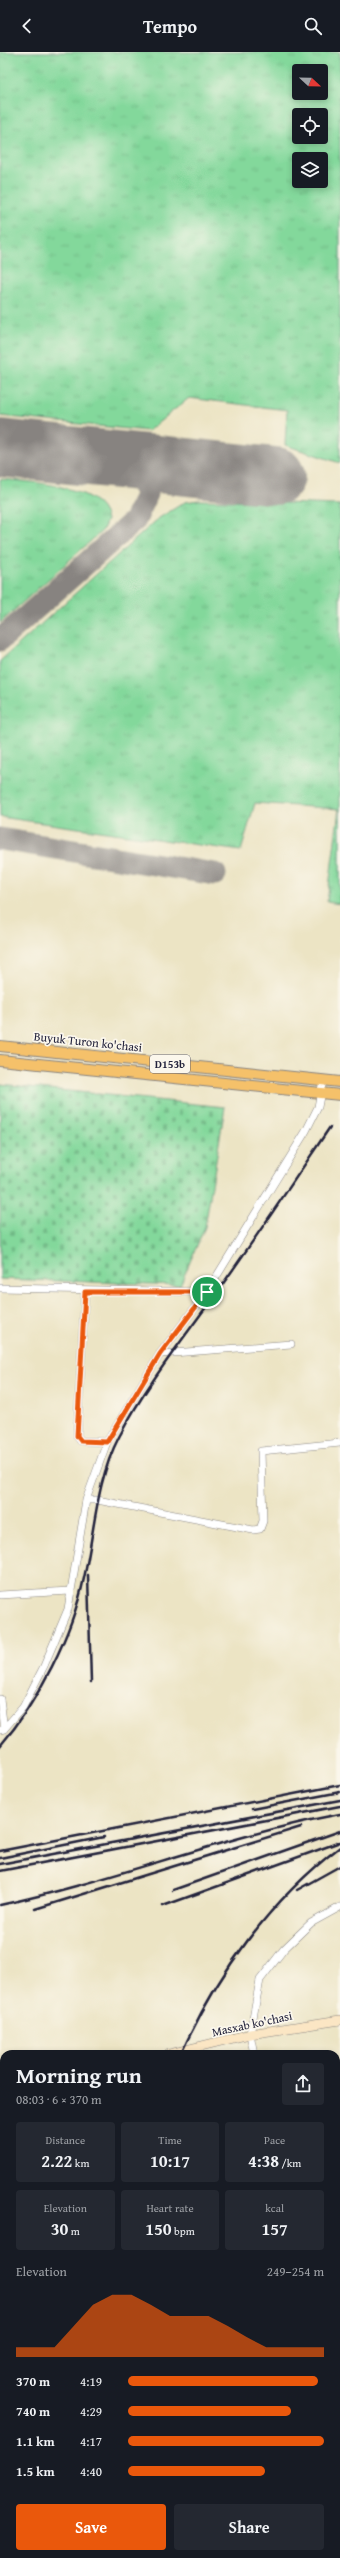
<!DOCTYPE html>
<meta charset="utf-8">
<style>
body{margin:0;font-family:"Gentium Book Plus",serif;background:#242831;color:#f1f3f6;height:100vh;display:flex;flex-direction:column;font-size:15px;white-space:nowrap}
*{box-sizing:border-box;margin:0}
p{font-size:13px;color:#9ea1a6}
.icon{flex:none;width:22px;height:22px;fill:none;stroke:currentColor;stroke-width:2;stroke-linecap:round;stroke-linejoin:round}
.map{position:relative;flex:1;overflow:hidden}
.side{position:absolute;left:0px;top:1998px;width:340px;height:508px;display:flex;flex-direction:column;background:#171b24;border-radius:12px 12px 0 0;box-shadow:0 2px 6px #0003}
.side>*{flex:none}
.needle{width:26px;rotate:112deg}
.buttons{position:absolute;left:292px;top:12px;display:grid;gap:8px}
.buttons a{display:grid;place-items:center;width:36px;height:36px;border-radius:4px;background:#171b24;box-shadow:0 2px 6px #0003;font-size:20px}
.pin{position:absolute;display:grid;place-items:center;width:34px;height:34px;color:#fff;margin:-17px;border:2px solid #fff;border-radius:50%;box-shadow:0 1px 4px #0007}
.round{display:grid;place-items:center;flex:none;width:42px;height:42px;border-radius:4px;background:#242831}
.headline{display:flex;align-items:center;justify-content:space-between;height:68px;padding:0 16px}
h1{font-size:22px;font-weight:700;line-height:30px}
.stats{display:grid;grid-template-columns:repeat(3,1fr);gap:6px;height:68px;padding:4px 16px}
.stats div{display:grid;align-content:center;border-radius:4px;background:#242831;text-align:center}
.stats b{font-size:17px;font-weight:700}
.stats small{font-size:11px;font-weight:400}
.stats p{font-size:11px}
.chart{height:112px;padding:8px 16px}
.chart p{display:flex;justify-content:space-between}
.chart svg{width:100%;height:72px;margin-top:4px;fill:#ea580c;opacity:.7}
.primary-button{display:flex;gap:8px;margin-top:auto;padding:8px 16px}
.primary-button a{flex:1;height:46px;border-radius:4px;background:#ea580c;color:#fff;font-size:16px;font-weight:700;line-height:46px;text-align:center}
.primary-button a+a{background:#242831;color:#f1f3f6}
ul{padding:0 16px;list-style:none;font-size:13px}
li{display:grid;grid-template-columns:64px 48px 1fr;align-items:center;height:30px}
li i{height:10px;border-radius:5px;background:#ea580c}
header{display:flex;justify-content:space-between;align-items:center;height:52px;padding:0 16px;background:#171b24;font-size:18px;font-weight:700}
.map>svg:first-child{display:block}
</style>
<header><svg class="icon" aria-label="back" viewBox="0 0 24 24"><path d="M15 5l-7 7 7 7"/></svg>Tempo<svg class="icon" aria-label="search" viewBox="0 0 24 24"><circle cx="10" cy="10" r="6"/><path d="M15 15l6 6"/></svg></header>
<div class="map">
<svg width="340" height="2506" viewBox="0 0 340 2506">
<defs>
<pattern id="grass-tufts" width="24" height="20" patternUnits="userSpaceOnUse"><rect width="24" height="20" fill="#83d89b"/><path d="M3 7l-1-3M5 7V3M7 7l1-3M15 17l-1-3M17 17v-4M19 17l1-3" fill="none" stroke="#71b986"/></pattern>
<pattern id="cemetery-stones" width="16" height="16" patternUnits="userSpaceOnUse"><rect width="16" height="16" fill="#83d89b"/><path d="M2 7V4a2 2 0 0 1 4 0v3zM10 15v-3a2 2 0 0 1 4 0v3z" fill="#71b986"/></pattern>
</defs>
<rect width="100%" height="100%" fill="#fbf7ec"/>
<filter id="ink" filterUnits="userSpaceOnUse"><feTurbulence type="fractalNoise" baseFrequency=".025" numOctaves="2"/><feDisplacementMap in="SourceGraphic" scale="8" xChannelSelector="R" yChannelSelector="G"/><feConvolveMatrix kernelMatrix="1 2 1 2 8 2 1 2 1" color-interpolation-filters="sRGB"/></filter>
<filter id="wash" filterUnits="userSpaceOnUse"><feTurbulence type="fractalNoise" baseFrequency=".012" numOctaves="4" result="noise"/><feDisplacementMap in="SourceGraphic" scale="16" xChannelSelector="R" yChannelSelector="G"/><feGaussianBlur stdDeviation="0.9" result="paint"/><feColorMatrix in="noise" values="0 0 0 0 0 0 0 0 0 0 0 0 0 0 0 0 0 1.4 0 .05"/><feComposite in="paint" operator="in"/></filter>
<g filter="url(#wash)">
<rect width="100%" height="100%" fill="#ece4c4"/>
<path fill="url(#grass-tufts)" stroke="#527d6b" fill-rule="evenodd" d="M0,0H340V411L285,393L287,358L189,346L148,379L0,364ZM299,19H321V41H299ZM299,63H321V85H299ZM299,107H321V129H299Z
M0,427C27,430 102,432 107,468L103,478L0,571Z
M199,448L340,453V852L327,850L339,757L255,751L241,799L0,765V609L159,466L185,450Z"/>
<path fill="url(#cemetery-stones)" stroke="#527d6b" d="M0,1032L225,1055L205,1175L180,1233L0,1227Z"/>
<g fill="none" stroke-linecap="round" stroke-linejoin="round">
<path stroke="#878380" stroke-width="23" d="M0,588L135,468L147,442L136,422L115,408
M0,787L215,822"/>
<path stroke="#878380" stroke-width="58" d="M0,396L276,424"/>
</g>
</g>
<g filter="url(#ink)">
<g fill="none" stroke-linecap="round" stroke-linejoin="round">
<defs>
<path id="minor" d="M0,1236L207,1240
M85,1240L77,1384L81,1389L107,1390
M160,1302L291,1292
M86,1448H97L253,1478L260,1477L263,1469L261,1399L340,1391
M0,1543L70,1539
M0,1647L4,1677
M0,1678L4,1677L23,1655L44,1614L68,1557L86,1448L107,1390L160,1302L207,1240L306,1079L318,1055L323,1028
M254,2002L250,1982L260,1928L284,1897L311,1871L340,1855
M336,2056L340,2057
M336,2467H340"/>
<path id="tertiary" d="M0,2471L4,2474
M46,2502L52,2506"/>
<path id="secondary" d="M169,2002L250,1982L340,1968
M0,2029L4,2028"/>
<path id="primary" d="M0,994L340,1030
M0,1008L340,1043"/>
</defs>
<use href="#minor" stroke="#878380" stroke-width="8"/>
<use href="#tertiary" stroke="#878380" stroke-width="10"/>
<use href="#secondary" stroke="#878380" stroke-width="10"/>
<use href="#primary" stroke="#878380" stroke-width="12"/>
<use href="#minor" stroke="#fff" stroke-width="7"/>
<use href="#tertiary" stroke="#fff" stroke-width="8"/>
<use href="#secondary" stroke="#fbe6c4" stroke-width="9"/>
<use href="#primary" stroke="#f5c16b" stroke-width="10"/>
<path stroke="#22223b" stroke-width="2.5" d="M88,1523L91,1630
M0,1694C38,1650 72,1583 84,1526C95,1478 96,1429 119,1385C146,1333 183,1287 217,1240C256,1186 293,1130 330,1075
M252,1757L340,1740
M0,1799L340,1733
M0,1806L104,1785
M0,1812L340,1748
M0,1819L340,1754
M173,1838L340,1779
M297,1838L340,1814
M0,1853C115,1828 225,1784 340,1762
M163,1854L340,1790
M35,1857L301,1775
M181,2002C217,1922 270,1848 340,1795"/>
</g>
</g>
<g fill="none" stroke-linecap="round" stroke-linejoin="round" filter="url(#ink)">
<defs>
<path id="route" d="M85,1240H207L160,1302L107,1390L81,1389L77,1384Z"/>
</defs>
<use href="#route" stroke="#fff" stroke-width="8"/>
<use href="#route" stroke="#ea580c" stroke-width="5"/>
</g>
<g text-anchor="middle" stroke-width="3.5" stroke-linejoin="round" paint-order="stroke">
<rect fill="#fbf7ec" stroke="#636270" stroke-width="1" x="150" y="1003" width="40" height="18" rx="3"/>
<g font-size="11" font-weight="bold" fill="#22223b">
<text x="170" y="1016">D153b</text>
</g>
<g font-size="12" fill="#22223b" stroke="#fbf7ec">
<text transform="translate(88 990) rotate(6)" y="4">Buyuk Turon ko'chasi</text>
<text transform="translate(252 1972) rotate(-12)" y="4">Masxab ko'chasi</text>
</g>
</g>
</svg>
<div class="buttons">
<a><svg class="needle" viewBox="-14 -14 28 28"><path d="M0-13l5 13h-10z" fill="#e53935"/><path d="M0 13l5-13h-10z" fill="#9ea1a6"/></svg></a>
<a><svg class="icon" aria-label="locate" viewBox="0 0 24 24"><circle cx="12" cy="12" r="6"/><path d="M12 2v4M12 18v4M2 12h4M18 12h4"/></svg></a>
<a><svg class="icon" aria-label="layers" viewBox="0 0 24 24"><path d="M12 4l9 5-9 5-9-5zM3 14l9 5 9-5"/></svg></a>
</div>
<div class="pin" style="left:207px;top:1240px;background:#1e9e55"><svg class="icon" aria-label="arrive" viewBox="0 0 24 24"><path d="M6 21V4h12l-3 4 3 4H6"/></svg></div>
<section class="side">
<div class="headline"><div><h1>Morning run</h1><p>08:03 · 6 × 370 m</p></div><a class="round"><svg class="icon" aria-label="share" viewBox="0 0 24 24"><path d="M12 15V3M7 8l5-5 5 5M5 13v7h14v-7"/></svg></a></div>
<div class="stats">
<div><p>Distance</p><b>2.22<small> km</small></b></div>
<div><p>Time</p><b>10:17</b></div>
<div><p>Pace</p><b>4:38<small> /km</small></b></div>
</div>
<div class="stats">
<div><p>Elevation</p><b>30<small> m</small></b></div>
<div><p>Heart rate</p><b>150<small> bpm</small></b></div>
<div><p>kcal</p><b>157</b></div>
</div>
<div class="chart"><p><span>Elevation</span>249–254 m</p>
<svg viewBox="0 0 160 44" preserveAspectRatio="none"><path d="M0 44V38L10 38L20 38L30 25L40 12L50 6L60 6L70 12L80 19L90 19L100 19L110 25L120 32L130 38L140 38L150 38L160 38V44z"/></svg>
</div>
<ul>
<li><b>370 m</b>4:19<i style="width:97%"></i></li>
<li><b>740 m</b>4:29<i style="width:83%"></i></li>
<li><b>1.1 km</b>4:17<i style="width:100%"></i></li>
<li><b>1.5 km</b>4:40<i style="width:70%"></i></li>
</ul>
<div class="primary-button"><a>Save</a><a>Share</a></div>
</section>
</div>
